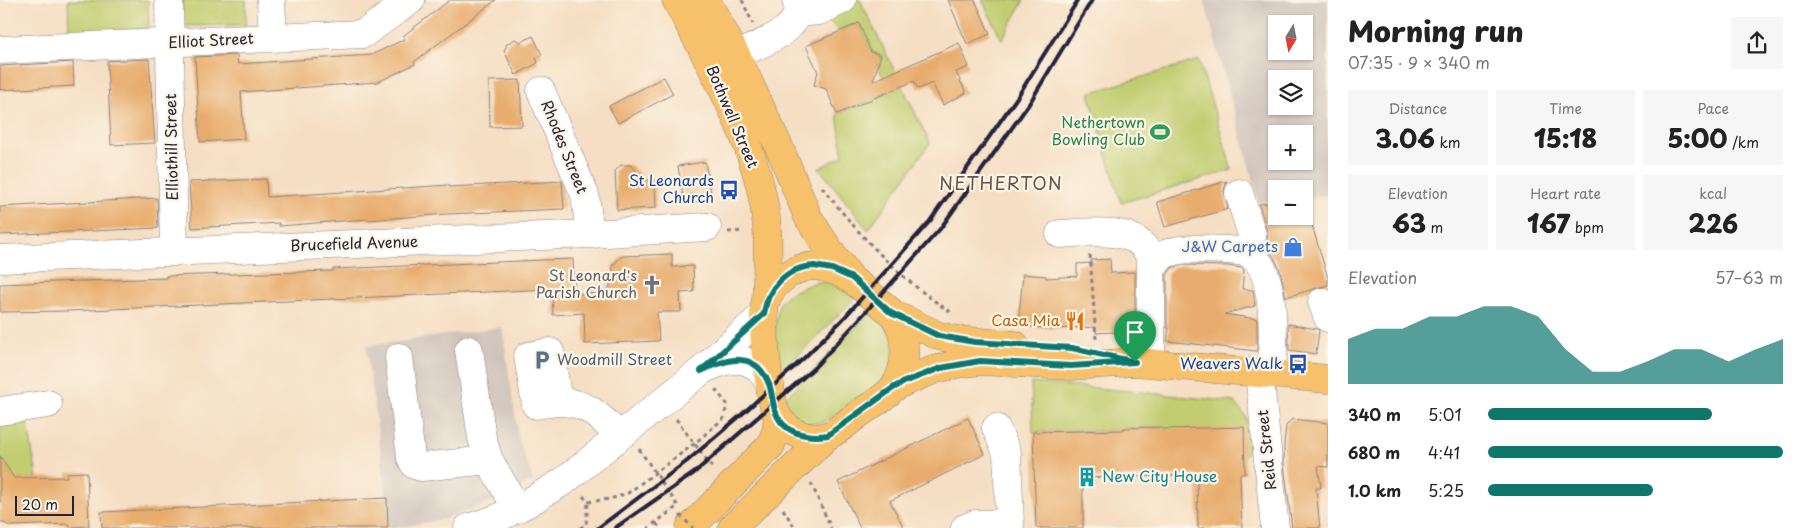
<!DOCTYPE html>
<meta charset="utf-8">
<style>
body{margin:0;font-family:"Playpen Sans",sans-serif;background:#f6f6f6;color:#222;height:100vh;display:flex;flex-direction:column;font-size:19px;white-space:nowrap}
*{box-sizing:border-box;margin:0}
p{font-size:16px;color:#767676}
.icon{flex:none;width:28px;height:28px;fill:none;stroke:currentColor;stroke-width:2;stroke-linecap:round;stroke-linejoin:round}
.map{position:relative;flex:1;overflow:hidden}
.drawer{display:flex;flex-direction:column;background:#fff;width:475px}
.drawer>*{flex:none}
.needle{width:32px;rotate:190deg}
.buttons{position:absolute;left:1268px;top:15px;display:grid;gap:10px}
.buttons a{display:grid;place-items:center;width:45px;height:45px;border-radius:0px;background:#fff;box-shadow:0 1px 4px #0004;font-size:25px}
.scale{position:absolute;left:15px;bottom:12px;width:59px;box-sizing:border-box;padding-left:5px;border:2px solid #22223b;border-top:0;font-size:14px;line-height:18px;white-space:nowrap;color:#22223b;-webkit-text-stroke:4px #fcf5e5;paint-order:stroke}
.pin{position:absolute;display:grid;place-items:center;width:42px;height:42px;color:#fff;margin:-51px -21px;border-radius:50% 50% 50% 0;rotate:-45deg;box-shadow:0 0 5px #0007}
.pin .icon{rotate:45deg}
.round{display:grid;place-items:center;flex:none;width:52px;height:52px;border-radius:0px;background:#f6f6f6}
.head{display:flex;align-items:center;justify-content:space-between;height:85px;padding:0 20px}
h1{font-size:28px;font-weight:800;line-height:38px}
.stats{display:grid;grid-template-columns:repeat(3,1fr);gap:8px;height:85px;padding:5px 20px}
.stats div{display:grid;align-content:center;border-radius:0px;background:#f6f6f6;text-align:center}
.stats b{font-size:25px;font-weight:800}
.stats small{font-size:14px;font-weight:400}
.stats p{font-size:14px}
.chart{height:140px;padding:10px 20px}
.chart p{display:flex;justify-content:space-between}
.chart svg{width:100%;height:90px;margin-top:5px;fill:#0f766e;opacity:.7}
ul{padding:0 20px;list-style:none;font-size:16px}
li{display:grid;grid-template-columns:80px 60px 1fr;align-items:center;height:38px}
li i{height:12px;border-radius:6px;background:#0f766e}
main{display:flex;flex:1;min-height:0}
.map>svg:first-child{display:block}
</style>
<main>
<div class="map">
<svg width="1328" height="528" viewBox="0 0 1328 528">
<rect width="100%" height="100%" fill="#fcf5e5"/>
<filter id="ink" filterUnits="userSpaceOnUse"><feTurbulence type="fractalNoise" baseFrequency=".02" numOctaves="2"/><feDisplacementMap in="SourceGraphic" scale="10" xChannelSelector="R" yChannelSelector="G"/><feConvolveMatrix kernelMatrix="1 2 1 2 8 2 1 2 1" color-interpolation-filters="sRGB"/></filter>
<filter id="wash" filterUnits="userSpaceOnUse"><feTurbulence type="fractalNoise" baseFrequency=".0096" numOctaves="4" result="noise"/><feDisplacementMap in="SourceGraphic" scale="20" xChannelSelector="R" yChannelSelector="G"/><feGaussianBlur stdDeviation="1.12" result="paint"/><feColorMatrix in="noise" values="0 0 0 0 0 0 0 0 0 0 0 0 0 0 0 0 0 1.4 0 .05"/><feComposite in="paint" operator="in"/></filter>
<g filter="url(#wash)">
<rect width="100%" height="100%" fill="#f5dec3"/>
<path fill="#cec1b9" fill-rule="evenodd" d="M1204,0H1328V195L1304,198V189H1276V201L1259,202ZM1276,24H1304V51H1276ZM1276,79H1304V106H1276ZM1276,134H1304V161H1276Z
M502,327L519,441L533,481L476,508L444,519L408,526L388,528L387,498L366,346Z"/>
<path fill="#c1cd6f" stroke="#727855" d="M68,0H148L149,29L69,32Z
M182,0H246V25L183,26Z
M842,0H860L930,143L868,230L819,168L843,156L837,114L889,92L878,66L881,55L871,52L859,23L839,31L819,11Z
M982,0H1024L1002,40Z
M1199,60L1232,170L1121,203L1089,93Z
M816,282H839L858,295L777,377C776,360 772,313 782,300C788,292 807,286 816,282Z
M874,309L878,312L894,345L887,378L843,411L823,422L808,424L793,419L783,400Z
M1031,383L1131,391L1235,402L1246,417L1251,446L1244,456L1162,429L1161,427L1124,428V430L1033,432Z
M26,414L37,478L21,490L0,456V418Z"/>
<g id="blocks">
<path fill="#e8ad6e" d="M450,0H496L414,62L415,64L378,82L241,92L244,139L200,142L195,57L237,55L238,64L371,55L405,39L403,36Z
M948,0H975L990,34L967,44Z
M859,23L871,52L881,55L873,81L959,43L969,67L956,72L966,93L943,105L932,83L918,89L914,81L837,114L826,89L814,85L818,72L806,46Z
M533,36L542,55L536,58L538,63L516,75L504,51L507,44L515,39L521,42Z
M149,59L155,143L111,145L107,61Z
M73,62L74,86L0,90V66Z
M664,77L673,94L618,123L609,106Z
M520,80L522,126L490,127L489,81Z
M705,162L712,199L695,202L694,194L683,196L678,166Z
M621,165H631L644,180H655L656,208L617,210L615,171Z
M266,179L267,197L449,185V187L562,181L564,209L447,214L368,220V219L279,226V223L192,228L189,182Z
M1227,181L1224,190L1228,209L1165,227L1157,202Z
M157,198L158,228L0,235V207Z
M1304,199L1328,278V285L1286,297L1280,270L1274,257L1268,250L1267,231L1259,204L1276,202V216H1304Z
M672,254V267L693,266L694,292L680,293L681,312H657L659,341L585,344L584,313L553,315L552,289L68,311L0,312V284L166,278V276L333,271V269L543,260L573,259L575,294L607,293L614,275L612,266L622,256Z
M1110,259L1111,273L1135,272V331L1096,333V327L1053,329L1018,325L1023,274L1046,276V278L1077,276V264L1091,263V260Z
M1183,265L1228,266L1242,268L1244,270L1242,289L1253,290L1255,306L1224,314L1257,319V351L1167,341L1169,328H1167V275L1172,268Z
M1288,324L1317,329L1319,330L1316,354L1289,350Z
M968,418L985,454L890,501L904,528H860L838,482Z
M1292,419L1328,423V467L1318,466L1321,488H1316L1320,528H1292L1284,464V444L1286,426Z
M1162,427V429L1244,427L1245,474H1240L1242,528H1198L1197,475L1083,478V528H1036L1033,432L1124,430V428Z
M0,456L14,478L67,477V473L87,472L89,526L69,527V524L10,526L0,521Z
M387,498L388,528H102L101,512Z"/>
</g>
</g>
<g filter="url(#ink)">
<use href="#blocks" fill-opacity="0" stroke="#8c807f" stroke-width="1"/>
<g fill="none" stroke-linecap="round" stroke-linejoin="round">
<defs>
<path id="minor" d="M169,0L174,252
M271,0L273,38
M798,13L819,11L842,0
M0,50L363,34L411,0
M736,55C757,45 807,30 796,0
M541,91L585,195L590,234
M1239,193L1252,235L1250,254
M1060,234C1082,233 1126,227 1142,245C1146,248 1148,254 1151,258V362
M0,259L590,234L707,227
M1151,270C1154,266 1157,261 1160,258C1170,248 1192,249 1205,249C1216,250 1242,249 1251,255C1278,273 1272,344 1273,373
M1322,302L1328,318
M469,350L482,438L489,460L517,509
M399,357L411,458L415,465L421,467L489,460
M707,368C734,355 755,355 770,385
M1259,372L1275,528
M558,402L536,405L528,356L550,352L558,402C586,401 601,417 619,436
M0,411L48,404
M468,528L496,519L526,504L564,481L701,371L764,314
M965,528L975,524H1010L1007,453L996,428"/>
<path id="major" d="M676,0C712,67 762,152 767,229C769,253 767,278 766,301
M706,0L736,55L780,149L808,217L828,248L850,277
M814,266C839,268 855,281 873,297C879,302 885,307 891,312C908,331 909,368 893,388C886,397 870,406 860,413C850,420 840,430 829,435C808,443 783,431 775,411C768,383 765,355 764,327C764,318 763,308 766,300C774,281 794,267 814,266Z
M891,313L939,336L957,340L1015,345
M893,388L904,382L933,370L957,364L980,361L1071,366L1135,362L1328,379
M690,528L771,445L776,431L778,417
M732,528L828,435"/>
</defs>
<use href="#minor" stroke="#8c807f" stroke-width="29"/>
<use href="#major" stroke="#8c807f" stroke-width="29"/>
<path stroke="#8c807f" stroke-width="3" stroke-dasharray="4 4" stroke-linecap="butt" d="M742,0L753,24
M822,187C860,236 901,281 954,314
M728,232L744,231
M1090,255L1096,339
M676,419L714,470
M639,449L678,506L648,528
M811,483L831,528
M583,496L588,502L610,499L628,493L694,444L724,418L727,404L715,389
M783,509L795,528
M656,523L658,526L656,528
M580,528L586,525L588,502"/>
<use href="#minor" stroke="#fff" stroke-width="28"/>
<use href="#major" stroke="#f6c16b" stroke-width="28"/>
<path stroke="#22223b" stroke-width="4" d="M598,528L686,462L740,416L804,358L844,318L930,221L1018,96L1078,0
M615,528L694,473L814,368L853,326L940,229L1029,104L1092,0"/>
<path stroke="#8c807f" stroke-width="3" stroke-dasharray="4 4" stroke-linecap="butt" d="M680,515L693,528"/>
</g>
</g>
<g fill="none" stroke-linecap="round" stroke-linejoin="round" filter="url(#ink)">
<defs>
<path id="route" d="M814,266L832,269L852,278L891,313L939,336L975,342L1072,348L1135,362L1071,366L980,361L941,368L904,382L893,388L828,435C807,438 782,434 775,410C772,401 772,392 769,384C755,349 726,359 701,371L764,314C767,288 787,267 814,266Z"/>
</defs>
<use href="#route" stroke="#fff" stroke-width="10"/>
<use href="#route" stroke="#0f766e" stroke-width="6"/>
</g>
<defs>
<symbol id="stadium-bare" viewBox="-9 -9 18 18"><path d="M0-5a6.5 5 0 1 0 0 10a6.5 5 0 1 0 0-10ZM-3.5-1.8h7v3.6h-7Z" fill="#2e9e5b" stroke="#fcf5e5" stroke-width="2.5" paint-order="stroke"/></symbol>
<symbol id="bus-bare" viewBox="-9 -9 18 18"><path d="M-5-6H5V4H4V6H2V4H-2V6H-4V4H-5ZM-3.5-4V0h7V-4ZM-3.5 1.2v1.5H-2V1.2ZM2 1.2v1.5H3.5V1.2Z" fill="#1a4fb4" stroke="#fcf5e5" stroke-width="2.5" paint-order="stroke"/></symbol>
<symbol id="shop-bare" viewBox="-9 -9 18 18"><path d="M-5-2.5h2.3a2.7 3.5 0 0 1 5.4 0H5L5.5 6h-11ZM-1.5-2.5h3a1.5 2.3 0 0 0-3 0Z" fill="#3f7fe0" stroke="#fcf5e5" stroke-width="2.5" paint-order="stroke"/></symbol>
<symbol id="church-bare" viewBox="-9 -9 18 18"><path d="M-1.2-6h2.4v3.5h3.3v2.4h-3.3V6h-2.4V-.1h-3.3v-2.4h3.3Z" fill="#6b7280" stroke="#fcf5e5" stroke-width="2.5" paint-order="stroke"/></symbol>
<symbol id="restaurant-bare" viewBox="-9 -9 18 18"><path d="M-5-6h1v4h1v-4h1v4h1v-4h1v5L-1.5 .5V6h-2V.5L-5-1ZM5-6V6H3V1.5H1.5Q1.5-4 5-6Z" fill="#e8710a" stroke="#fcf5e5" stroke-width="2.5" paint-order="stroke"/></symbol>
<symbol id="parking-bare" viewBox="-9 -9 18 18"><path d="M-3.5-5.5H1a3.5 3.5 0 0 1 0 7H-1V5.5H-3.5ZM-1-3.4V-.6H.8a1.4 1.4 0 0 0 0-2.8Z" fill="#5c6f8a" stroke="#fcf5e5" stroke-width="2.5" paint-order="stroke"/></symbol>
<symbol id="building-bare" viewBox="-9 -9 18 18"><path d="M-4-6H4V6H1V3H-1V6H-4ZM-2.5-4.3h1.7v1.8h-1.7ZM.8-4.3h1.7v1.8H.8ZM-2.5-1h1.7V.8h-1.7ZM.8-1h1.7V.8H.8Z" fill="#0f9aa8" stroke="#fcf5e5" stroke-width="2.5" paint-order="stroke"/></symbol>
</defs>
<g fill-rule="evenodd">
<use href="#stadium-bare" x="1146" y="118" width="28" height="28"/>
<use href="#bus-bare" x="715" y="176" width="28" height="28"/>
<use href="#shop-bare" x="1279" y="233" width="28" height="28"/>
<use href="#church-bare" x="638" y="271" width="28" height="28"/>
<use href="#restaurant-bare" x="1061" y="307" width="28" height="28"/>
<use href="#parking-bare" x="528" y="346" width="28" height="28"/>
<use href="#bus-bare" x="1284" y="350" width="28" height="28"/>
<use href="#building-bare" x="1073" y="463" width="28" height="28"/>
</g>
<g text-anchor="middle" stroke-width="4.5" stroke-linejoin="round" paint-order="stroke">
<g font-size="15" fill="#22223b" stroke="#fcf5e5">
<text transform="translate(211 41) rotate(-3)" y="5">Elliot Street</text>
<text transform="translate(732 117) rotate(67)" y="5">Bothwell Street</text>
<text transform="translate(172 147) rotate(-91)" y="5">Elliothill Street</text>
<text transform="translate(564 147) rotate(68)" y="5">Rhodes Street</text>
<text transform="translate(354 244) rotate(-2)" y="5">Brucefield Avenue</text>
<text transform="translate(1267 450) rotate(-96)" y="5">Reid Street</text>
</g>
<g font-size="15" fill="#27864d" stroke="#fcf5e5" text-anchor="end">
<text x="1145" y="128">Nethertown<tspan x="1145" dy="17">Bowling Club</tspan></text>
</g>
<g font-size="15" fill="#164399" stroke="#fcf5e5" text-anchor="end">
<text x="714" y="186">St Leonards<tspan x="714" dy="17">Church</tspan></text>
<text x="1283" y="369">Weavers Walk</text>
</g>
<g font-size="15" fill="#366cbe" stroke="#fcf5e5" text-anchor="end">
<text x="1278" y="252">J&amp;W Carpets</text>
</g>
<g font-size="15" fill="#5b616d" stroke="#fcf5e5" text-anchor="end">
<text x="637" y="281">St Leonard's<tspan x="637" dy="17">Parish Church</tspan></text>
</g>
<g font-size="15" fill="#c56008" stroke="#fcf5e5" text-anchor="end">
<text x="1060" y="326">Casa Mia</text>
</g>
<g font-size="15" fill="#4e5e75" stroke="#fcf5e5" text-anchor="start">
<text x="557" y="365">Woodmill Street</text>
</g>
<g font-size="15" fill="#0d838f" stroke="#fcf5e5" text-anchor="start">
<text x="1102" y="482">New City House</text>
</g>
<g font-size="18" letter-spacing="1" fill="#67534d" stroke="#fcf5e5">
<text x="1001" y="190">NETHERTON</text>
</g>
</g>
</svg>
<div class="buttons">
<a><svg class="needle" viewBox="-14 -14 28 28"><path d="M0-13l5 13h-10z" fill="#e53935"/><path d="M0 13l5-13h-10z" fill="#767676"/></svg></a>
<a><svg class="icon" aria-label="layers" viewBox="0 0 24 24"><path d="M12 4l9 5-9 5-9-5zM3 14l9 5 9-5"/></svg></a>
<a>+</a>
<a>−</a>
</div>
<div class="scale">20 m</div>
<div class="pin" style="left:1135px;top:362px;background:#1e9e55"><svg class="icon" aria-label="arrive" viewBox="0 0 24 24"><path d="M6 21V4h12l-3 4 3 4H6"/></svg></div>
</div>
<section class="drawer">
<div class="head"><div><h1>Morning run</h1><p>07:35 · 9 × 340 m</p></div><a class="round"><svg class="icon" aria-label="share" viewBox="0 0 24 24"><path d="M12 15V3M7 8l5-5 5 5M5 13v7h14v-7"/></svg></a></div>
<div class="stats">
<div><p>Distance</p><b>3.06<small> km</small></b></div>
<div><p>Time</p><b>15:18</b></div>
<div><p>Pace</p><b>5:00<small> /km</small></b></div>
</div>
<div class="stats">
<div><p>Elevation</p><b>63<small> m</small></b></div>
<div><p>Heart rate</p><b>167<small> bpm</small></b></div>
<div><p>kcal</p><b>226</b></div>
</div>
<div class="chart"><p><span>Elevation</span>57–63 m</p>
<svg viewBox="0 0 160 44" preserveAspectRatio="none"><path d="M0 44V22L10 17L20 17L30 11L40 11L50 6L60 6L70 11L80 27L90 38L100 38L110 33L120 27L130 27L140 33L150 27L160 22V44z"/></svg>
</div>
<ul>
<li><b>340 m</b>5:01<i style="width:76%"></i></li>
<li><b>680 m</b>4:41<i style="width:100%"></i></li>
<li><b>1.0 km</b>5:25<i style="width:56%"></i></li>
</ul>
</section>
</main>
